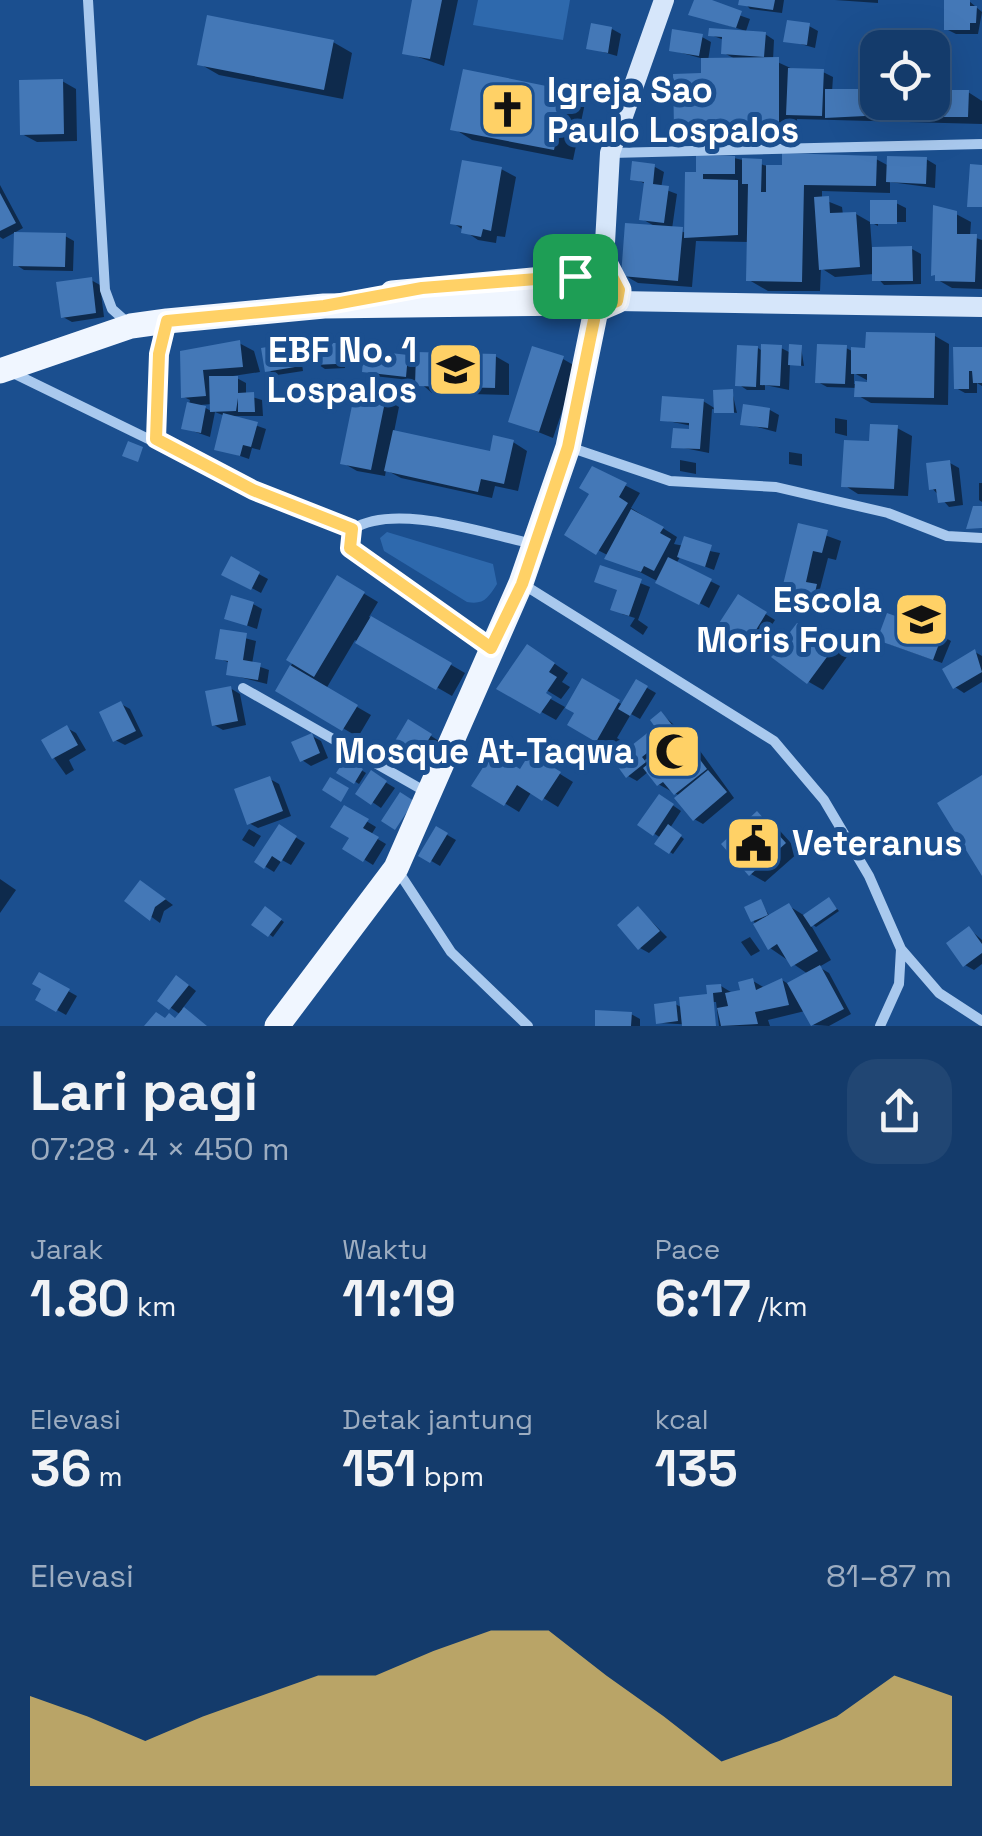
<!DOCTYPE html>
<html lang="id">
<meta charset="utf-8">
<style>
body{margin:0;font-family:"Space Grotesk",sans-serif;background:#214673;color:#f1f3f6;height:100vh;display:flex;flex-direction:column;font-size:38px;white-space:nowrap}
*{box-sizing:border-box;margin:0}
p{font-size:32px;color:#9dadc1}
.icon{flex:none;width:55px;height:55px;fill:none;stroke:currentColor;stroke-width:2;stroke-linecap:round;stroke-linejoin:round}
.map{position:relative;height:1026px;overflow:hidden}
.sheet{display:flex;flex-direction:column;background:#143b6b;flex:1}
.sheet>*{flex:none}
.buttons{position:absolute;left:860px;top:30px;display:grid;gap:20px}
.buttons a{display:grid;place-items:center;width:90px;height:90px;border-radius:20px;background:#143b6b;box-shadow:0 10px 40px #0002,0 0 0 2px #33557e;font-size:50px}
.pin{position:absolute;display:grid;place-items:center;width:85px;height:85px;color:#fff;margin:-42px;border-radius:20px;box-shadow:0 5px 15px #0006}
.round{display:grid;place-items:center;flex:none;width:105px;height:105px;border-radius:30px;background:#214673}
.head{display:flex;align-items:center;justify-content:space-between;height:170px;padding:0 30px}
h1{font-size:55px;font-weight:600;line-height:75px}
.metrics{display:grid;grid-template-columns:repeat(3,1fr);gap:15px;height:170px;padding:10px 30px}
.metrics div{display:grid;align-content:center}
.metrics b{font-size:50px;font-weight:600}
.metrics small{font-size:28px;font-weight:400}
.metrics p{font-size:28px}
.chart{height:280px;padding:20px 30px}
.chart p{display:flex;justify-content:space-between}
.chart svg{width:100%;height:180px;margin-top:10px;fill:#ffd166;opacity:.7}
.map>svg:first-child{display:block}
</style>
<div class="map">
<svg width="982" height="1026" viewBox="0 0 982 1026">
<rect width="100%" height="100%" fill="#1b4f8f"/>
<path fill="#2e69ad" d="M478,0H570L563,40L473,25Z
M387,532L493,564L497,584C488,598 484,605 467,602L384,551L380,538Z"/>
<path fill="#0007" fill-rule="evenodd" d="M415,0H458L444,66L404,52Z
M696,0L750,19L746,31L691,14Z
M742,0H784L782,13L750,9Z
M835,0H878V3Z
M969,1L982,12L978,34H956L946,29Z
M809,26L818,31L815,48L786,40Z
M612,29L621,34L617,56L589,48Z
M765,34L774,40L773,60L797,71L823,72L833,77L832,92L878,96V102H932L968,92L982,101V124L797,119L798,138L695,139L676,128L704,76V59L671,50L702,37L711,42L708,61L737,60L724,53V40L711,35Z
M333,42L352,53L343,99L219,75L200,64Z
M465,72L566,92L585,103L573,160L472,140L453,128Z
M62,81L76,89L77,141L37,142L22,134Z
M734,158L772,167L876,159L889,166L926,159L936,165L935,188L890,182V193L822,191V199L842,207L843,215L856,214L870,222L872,249H912L921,254V284L884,285L874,274L835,277L821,268L820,291H768L749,280V242L696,241L692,287L638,283L624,275L658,228L642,219L646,184L632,178L655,167L664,172L661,188L677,194L672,229L687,233L698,175Z
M501,169L516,177L505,237L497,236L496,243L478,240L453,223Z
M0,185L23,228L3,239L0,237Z
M896,203L906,208V222H878V226L872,223Z
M956,214L971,222L970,236L982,240V289L952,288L938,280Z
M65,236L74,241L73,271L24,270L15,264Z
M91,280L100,285L104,317L72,322L63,317Z
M935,336L949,344L948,405L871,403L857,395V388L827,387L818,382L846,348L854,352ZM854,373L874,384H854Z
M239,343L254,351L260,372L233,376L246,383V395L262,400L263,416H230L266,429L260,450L252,448L249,459L217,448L225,416L215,412L210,437L184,428L190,400L184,397L182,354ZM212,404L213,412L200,405Z
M291,345L300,351L303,371L277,375L268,370Z
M335,346L344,351L345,368L325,369L316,363Z
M801,347L804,366L790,364L789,390L765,385V390H747L738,384L758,348L764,352L781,348L791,353Z
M982,349V386L977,383V393H965L956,388Z
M495,356L509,364V395L432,393L418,381L374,376L365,371L407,357L418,364Z
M563,359L577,367L553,438L511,421Z
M732,391L737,413L712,409L709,453L674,446L691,432L692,426L663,420L703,401L716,409Z
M385,399L399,407L394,432L492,454L513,442L527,451L518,491L495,486L492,498L401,478L386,470L385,476L357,471L343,463Z
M770,410L779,415L776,432L742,423Z
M835,418L847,420V436L835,433Z
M897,428L912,436L908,496L858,494L844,485L871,443Z
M789,452L802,454V466L789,464Z
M680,460L696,463V474L680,471Z
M950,463L959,468L963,505L949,507L932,488Z
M593,469L640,493L631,508L677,537L674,544L720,553L714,570L680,557L676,564L720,586L709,608L567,534L592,494Z
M979,483H982V502L979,500Z
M800,526L841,541L836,560L828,558L820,589L830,595L827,607L784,592Z
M232,560L268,579L261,593L225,574Z
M602,568L650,587L638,620L648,627L643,635L630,626L635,618L622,614L619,590Z
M338,578L378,602L369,617L465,673L452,696L355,640L326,689L371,715L358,737L278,690Z
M739,597L775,620L758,646L751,642L741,657L712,640Z
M253,604L262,609L257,629L227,618Z
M222,632L256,641L252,664L269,670L267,684L228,674L230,663L218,658Z
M831,633L854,647L823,690L809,682Z
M942,636L951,641L942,663L889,644Z
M975,652L982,656V682L964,693L955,687Z
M542,655L568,673L562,682L570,687L561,699L543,688L540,693L565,707L556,720L500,689Z
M583,682L623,705L637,682L656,693L640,719L631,714L617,738L632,748L659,727L662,714L695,744L734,798L703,824L694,819L680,796L658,784L648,772L637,781L628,776L623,755L571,724Z
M230,688L240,694L246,725L223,730L214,725Z
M121,704L130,709L143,736L125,745L115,740Z
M409,722L439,741L426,763L395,745Z
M67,728L76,733L86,750L69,760L74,770L66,775L54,758Z
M312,736L321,741L328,758L311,766L302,760Z
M531,756L573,782L558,807L532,791L519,812L475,785L521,772Z
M347,761L366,773L359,784L340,772Z
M372,774L395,788L381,808L359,793Z
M270,779L279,784L291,816L258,828L249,823Z
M668,802L681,811L670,828L684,839L673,854L657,843L661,838L641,825Z
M345,808L376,827L371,835L386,844L373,865L346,848L352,838Z
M758,814L772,822L799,852L765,882L751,874Z
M279,827L305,843L291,865L282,860L274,872L258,862Z
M249,829L261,836L254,847L242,840Z
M437,829L456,840L440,866L421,855Z
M0,879L16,890L0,913Z
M150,888L173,905L164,911L160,923L128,900Z
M829,900L839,911L816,927L809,922L831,960L819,967L829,973L851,1014L829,1026L813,1025L805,1011L768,1020L770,1026H719L716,1002H711L714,1026L659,1023L675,1004L683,1008L710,996L709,988L721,986L734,994L753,981L765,988L782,980L790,985L808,974L770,948L753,920L761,902L770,917L789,906L805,916Z
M639,909L667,937L649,953L640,948Z
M266,910L284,922L273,937L255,924Z
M969,929L982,940V964L974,970L965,965Z
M750,937L760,951L751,956L741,942Z
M40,975L77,996L66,1015L38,999L44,988Z
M186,983L196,991L182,1009L206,1026H147L177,1020L181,1015L160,1000Z
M631,1014L640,1019V1026H597Z"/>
<path fill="#4478b7" d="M412,0H442L430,59L402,54Z
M694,0H712L742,11L736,28L688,15Z
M739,0H775L773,10L738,5Z
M944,0H970V6H977L976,23H970V30H944Z
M207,15L334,40L324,90L197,65Z
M787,20L810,23L807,45L783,42Z
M591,23L612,27L608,53L586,49Z
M709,28L766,32L764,57L721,54L722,37L708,36Z
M672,29L703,34L699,56L669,51Z
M779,57V128L674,129L673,74L701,73V58Z
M788,68L824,69L822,116L786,115Z
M463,69L566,90L554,150L450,130Z
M63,79L64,134L20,135L19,80Z
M825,89H872L878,102H885V115L825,118Z
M932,90H969L968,117H888V102H932Z
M782,153L877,156L876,186L804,185L802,282L746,281L748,184H742V158L762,159L761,192H766V165H782Z
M696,155L735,156V174H703V179L738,180V235L684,238L685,172H696Z
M887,156L927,157L926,184L886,182Z
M462,160L502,167L491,231L483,229L481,237L461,233L462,226L450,224Z
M632,161L655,164L653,184L669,186L664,223L639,220L644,182L630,180Z
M970,164L982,165V207H967Z
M0,193L16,223L0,231Z
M829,196L830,213L856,212L860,267L819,270L814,197Z
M870,200H897V224H870Z
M933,205L957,211V234H977L975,282L935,281V275L931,276Z
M625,223L683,227L678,281L621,276Z
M14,232L66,233L65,267L13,266Z
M912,246L913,281H872V247Z
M92,277L96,313L61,318L56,282Z
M866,332L935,333L934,398L854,397L855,381L867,382V374H851V347L865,348Z
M240,340L243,367L203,370L206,396L181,398L180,351Z
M292,343L295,367L265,372L261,348Z
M313,343H336V364L313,365Z
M761,344L782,345L780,386L760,385Z
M789,344L802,345L801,366L788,365Z
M817,344L847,345L845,384L815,383Z
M737,345L758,346L756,387L735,386Z
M532,346L564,356L539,432L508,422Z
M953,347H982V383H973L972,371H969V389H954Z
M364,350L408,355L406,377L362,372Z
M416,352L496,354L495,388L415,386Z
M209,376H238V393L254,392L255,412H238V398L236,411L210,412Z
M733,389L734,413H714L713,390Z
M355,391L386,397L371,470L340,464Z
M662,396L704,399L700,449L671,448L673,428L689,429V423L660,421Z
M187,402L206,406L201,433L181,429Z
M743,404L770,408L768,428L740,425Z
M223,413L258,422L251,447L243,445L240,456L214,450Z
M870,424L898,425L894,489L841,487L844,440L869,441Z
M393,430L490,451L493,435L514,440L504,484L481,479L478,492L384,471Z
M128,441L143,447L138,462L122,456Z
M950,460L955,501L938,503L936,489L929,490L926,463Z
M592,466L627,483L619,497L628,503L596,555L564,535L589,494L579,488Z
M973,506H982V528L966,529Z
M631,509L664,527L660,533L671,539L654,571L644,566L641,572L604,559Z
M798,523L828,530L822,553L813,551L806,582L817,584L813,601L781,593Z
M684,536L712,545L705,567L677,557Z
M231,556L260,572L251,590L221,575Z
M668,557L712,579L699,605L655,583Z
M600,565L642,579L629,616L610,610L617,590L594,582Z
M337,575L365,592L314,677L286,660Z
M738,594L767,612L748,643L741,638L731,654L708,640Z
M231,595L254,602L247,626L224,619Z
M887,613L943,633L933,660L877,640Z
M371,616L452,663L436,690L355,643Z
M797,623L821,641L830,629L841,638L807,684L771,657Z
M220,629L247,633L243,660L261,663L258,680L226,675L228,661L215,659Z
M527,644L555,663L549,672L557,677L546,693L552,697L540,714L496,689Z
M975,649L982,672L953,689L942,669Z
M290,665L358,705L342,731L275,691Z
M582,678L620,700L596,742L567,725L574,713L565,708Z
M636,679L648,686L630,716L618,709Z
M231,686L238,721L212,726L205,691Z
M121,701L136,731L113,742L99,712Z
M661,711L676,730L642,757L646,762L626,778L613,760L655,727L650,720Z
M408,719L432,734L416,760L392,746Z
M67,725L78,745L52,759L41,740Z
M312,733L320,753L300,762L291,742Z
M680,733L707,769L674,795L663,782L657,786L643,768L648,764L645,760Z
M493,752L520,769L530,753L561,772L542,801L517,785L504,806L471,786Z
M346,758L363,769L354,784L336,773Z
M371,770L387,781L371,805L355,794Z
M708,770L727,792L693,821L674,798Z
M982,775V876L937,803Z
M270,776L283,811L247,825L234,789Z
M330,777L349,788L341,802L322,790Z
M400,792L414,801L395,830L381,821Z
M659,794L674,804L653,836L637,825Z
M344,805L369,819L363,828L379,837L363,862L342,849L349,838L330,827Z
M757,811L786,843L749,876L721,844Z
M279,824L297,836L281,862L272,856L264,869L254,862Z
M668,824L682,835L669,854L654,844Z
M436,826L448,833L430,863L418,856Z
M140,880L166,899L155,907L150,921L124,901Z
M829,897L837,909L811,927L803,915Z
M761,899L768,915L751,922L744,907Z
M789,903L818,951L791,967L777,944L768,950L753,924Z
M265,906L282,919L268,937L251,925Z
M638,906L660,931L638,950L617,925Z
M969,926L982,944V953L963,967L946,943Z
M820,965L844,1009L811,1026L787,983Z
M39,972L70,989L56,1012L35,1000L41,989L32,984Z
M176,975L189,985L169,1010L157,1001Z
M753,978L756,990L782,978L789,1005L755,1012L758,1024L721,1026L717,1008L728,1006L725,993L740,990L738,982Z
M721,984L722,992L713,993L716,1026H682L679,997L707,994L706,985Z
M676,1001L678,1021L656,1024L654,1004Z
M184,1007L207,1026H144L156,1012L165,1018L169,1013L175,1018Z
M595,1010L632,1012L631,1026H595Z"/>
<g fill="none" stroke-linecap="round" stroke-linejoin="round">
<path stroke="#a9c9ee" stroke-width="10" d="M88,0L105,290L112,309L130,325
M611,153L982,144
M13,373L253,490L353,529
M157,439L154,407L167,322
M569,447L670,481L776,487L888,513L947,536L982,538
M521,583L774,741L824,800L869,876L901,949
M490,648L350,547L353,529C396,502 485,534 534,544
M243,688L428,793
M398,871L451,952L528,1026
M880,1026L899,984L901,949L939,993L982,1021"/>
<path stroke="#d6e6fa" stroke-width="20" d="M604,261L610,153L664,0
M617,301L982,307"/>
<path stroke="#f0f6ff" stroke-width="25" d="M604,261L619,290L617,301L596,310L581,303L574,286L582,267Z
M392,293L575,276
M0,371L131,326L167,321L324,306L581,303
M277,1026L396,868L521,583L568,447L596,310"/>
</g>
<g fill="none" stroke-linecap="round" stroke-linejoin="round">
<defs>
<path id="route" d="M604,261L619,290L617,301L596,310L568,447L522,584L491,648L350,548L352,529L253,490L156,439L159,354L167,321L324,306L422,288L575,276L582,267Z"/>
</defs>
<use href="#route" stroke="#fff" stroke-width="20"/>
<use href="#route" stroke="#ffd166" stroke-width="12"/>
</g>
<defs>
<symbol id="church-square" viewBox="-11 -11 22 22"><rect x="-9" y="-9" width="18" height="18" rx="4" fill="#ffd166" stroke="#1b4f8f"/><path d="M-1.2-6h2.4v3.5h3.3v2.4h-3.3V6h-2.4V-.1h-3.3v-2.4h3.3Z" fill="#111"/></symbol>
<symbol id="school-square" viewBox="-11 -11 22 22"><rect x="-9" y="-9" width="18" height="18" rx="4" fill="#ffd166" stroke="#1b4f8f"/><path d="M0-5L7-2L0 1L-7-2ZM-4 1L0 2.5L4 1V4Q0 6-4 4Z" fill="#111"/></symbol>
<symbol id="mosque-square" viewBox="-11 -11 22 22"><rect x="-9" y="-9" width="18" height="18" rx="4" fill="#ffd166" stroke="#1b4f8f"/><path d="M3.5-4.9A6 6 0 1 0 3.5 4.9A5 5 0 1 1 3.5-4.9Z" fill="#111"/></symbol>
<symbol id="civic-square" viewBox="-11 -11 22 22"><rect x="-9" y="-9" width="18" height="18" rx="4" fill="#ffd166" stroke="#1b4f8f"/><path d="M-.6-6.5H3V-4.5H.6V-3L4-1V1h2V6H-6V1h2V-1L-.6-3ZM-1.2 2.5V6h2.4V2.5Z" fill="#111"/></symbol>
</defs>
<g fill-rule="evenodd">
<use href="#church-square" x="476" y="78" width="63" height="63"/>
<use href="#school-square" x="424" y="338" width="63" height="63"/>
<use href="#school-square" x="890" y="588" width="63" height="63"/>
<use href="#mosque-square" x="642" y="720" width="63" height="63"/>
<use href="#civic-square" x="722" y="812" width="63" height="63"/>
</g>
<g text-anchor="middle" stroke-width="10" stroke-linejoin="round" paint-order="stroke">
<g font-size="35" font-weight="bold" fill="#fff" stroke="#1b4f8f" text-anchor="end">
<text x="547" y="102" text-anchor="start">Igreja Sao<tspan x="547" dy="40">Paulo Lospalos</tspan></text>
<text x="417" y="362">EBF No. 1<tspan x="417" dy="40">Lospalos</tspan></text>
<text x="882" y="612">Escola<tspan x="882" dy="40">Moris Foun</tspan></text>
<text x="634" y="763">Mosque At-Taqwa</text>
<text x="792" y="855" text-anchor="start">Veteranus</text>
</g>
</g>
</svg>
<div class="buttons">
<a><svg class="icon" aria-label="locate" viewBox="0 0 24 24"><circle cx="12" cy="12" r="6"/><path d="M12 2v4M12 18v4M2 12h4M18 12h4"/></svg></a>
</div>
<div class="pin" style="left:575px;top:276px;background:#1e9e55"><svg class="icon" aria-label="arrive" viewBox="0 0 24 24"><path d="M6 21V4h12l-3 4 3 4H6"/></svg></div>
</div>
<section class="sheet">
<div class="head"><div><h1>Lari pagi</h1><p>07:28 · 4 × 450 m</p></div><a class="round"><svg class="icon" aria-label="share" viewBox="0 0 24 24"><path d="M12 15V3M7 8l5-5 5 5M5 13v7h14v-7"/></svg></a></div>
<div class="metrics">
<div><p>Jarak</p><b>1.80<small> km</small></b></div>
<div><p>Waktu</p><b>11:19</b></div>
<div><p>Pace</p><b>6:17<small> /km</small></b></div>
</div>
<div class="metrics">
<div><p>Elevasi</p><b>36<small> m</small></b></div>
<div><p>Detak jantung</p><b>151<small> bpm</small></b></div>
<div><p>kcal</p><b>135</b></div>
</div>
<div class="chart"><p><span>Elevasi</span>81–87 m</p>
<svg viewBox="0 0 160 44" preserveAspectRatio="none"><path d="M0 44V22L10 27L20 33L30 27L40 22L50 17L60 17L70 11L80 6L90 6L100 17L110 27L120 38L130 33L140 27L150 17L160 22V44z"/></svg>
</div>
</section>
